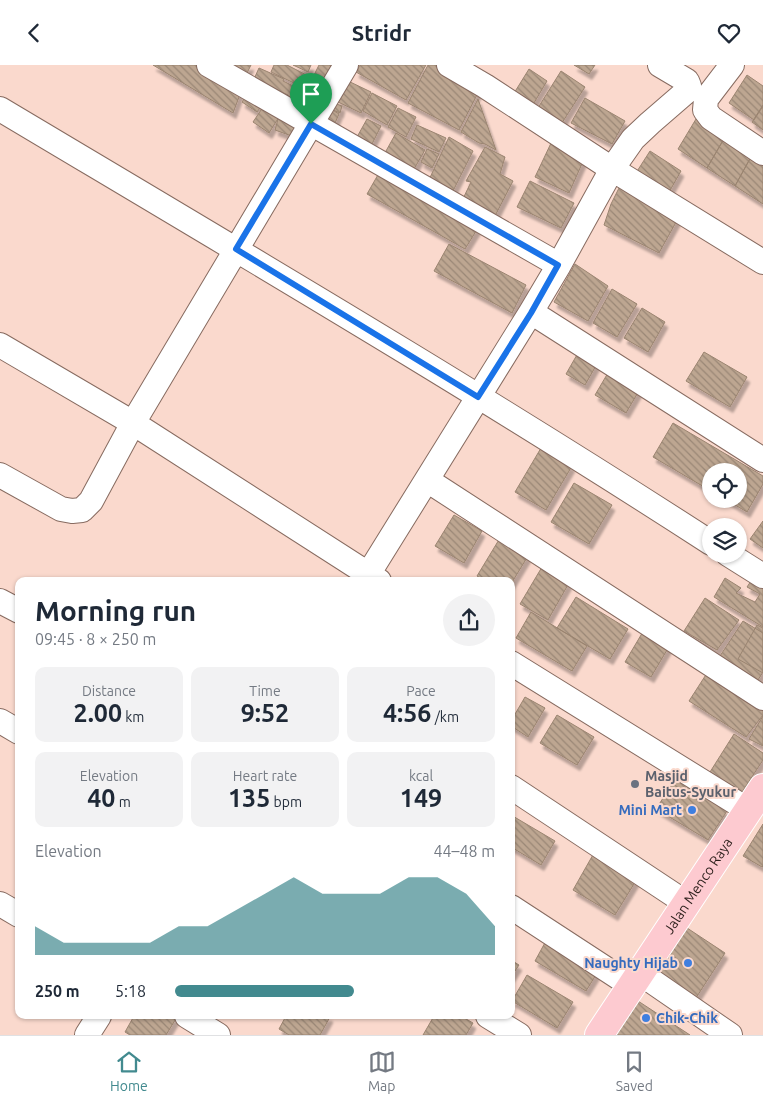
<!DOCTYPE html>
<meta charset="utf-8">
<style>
body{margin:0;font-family:Ubuntu,sans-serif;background:#f2f2f3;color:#1f2937;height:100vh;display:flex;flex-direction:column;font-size:19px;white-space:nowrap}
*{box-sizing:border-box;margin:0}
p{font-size:16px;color:#747a83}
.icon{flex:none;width:28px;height:28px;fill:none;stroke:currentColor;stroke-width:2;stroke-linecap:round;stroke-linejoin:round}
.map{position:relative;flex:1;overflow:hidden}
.side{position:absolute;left:15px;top:512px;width:500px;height:442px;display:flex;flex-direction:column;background:#fff;border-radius:10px;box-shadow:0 1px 4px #0004}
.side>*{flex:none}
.fabs{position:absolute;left:702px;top:398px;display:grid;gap:10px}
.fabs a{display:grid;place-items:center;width:45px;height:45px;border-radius:50%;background:#fff;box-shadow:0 1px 4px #0004;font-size:25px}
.pin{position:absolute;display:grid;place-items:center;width:42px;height:42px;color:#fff;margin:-51px -21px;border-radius:50% 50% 50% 0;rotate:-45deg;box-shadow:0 0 5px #0007}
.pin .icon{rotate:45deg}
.round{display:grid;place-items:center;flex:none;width:52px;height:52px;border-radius:26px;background:#f2f2f3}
.headline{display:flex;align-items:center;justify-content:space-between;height:85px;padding:0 20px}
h1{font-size:28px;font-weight:600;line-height:38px}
.stats{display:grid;grid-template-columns:repeat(3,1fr);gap:8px;height:85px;padding:5px 20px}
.stats div{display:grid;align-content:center;border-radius:10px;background:#f2f2f3;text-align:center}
.stats b{font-size:25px;font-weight:600}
.stats small{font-size:14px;font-weight:400}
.stats p{font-size:14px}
.chart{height:140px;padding:10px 20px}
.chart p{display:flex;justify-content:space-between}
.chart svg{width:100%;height:90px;margin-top:5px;fill:#428a8f;opacity:.7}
ul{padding:0 20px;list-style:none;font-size:16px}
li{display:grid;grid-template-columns:80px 60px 1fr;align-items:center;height:38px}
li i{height:12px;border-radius:6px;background:#428a8f}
header{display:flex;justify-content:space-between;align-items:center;height:65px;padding:0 20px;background:#fff;font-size:22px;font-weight:600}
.menu{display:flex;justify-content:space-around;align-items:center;height:70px;border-top:1px solid #e0e1e3;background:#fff;font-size:14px;color:#747a83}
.menu a{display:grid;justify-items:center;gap:2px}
.menu .current{color:#428a8f}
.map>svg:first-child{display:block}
</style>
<header><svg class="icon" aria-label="back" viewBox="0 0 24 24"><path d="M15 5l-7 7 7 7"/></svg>Stridr<svg class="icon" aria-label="heart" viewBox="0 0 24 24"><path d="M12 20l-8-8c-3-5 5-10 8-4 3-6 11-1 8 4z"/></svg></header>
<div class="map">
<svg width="763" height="970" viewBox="0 0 763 970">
<defs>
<pattern id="building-back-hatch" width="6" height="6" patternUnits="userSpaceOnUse" patternTransform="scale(1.25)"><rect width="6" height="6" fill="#bda691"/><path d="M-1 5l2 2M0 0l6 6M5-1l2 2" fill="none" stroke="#9a8776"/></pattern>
<filter id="shadow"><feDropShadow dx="3" dy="5.5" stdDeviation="1" flood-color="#0004"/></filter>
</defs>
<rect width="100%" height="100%" fill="#fad9cd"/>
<path fill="url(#building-back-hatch)" stroke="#9a8470" filter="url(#shadow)" d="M153,0H200L242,24L233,48Z
M230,0H251L247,8Z
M274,0H287L324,19L319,30L271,7Z
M293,0H311L308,7Z
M319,0H341L331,21L313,12Z
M360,0H426L406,35L356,7Z
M428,0H440L481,22L459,65L408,38Z
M574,0H595L589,9Z
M259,3L284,14L283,16L320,34L315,45L287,32L288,30L254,14Z
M529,4L547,16L531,43L511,33Z
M561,6L585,22L560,61L536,46Z
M747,10L763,21V41L754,55L729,38Z
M346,15L371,27L361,48L336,36Z
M248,28L263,39L257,47L242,37Z
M372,28L397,41L387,60L363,46Z
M585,33L625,56L612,79L571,58Z
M478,34L496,85L485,79L479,78L461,67Z
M334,38L342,41L340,48L331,44L339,49L335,58L321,52Z
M763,40V65L752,57Z
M263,42L279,52L269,68L253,57Z
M398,43L416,52L406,72L388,62Z
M278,54L304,63L300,74L275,65Z
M367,54L381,61L372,79L357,72Z
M696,54L725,72L707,103L678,84Z
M417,60L446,73L439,87L411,74Z
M396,68L425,85L410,111L381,95Z
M449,72L473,86L451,130L427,119Z
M725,72L752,90L735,121L707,103Z
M552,76L585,92L569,128L535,112Z
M485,82L505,92L500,109L513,116L495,151L460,140L471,117L466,116Z
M427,84L439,89L432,103L421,97Z
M650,86L681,106L668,129L634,111Z
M752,90L763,97V139L735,121Z
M379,108L478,163L465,184L367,129Z
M530,116L574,138L561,163L517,142Z
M622,117L680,150L659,188L604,160L611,139Z
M449,179L526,220L512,248L434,206Z
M575,199L608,221L588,256L554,237Z
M612,224L637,239L617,272L593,258Z
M642,243L665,257L648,287L624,273Z
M582,281L601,292L585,320L566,309Z
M704,287L747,312L730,342L686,316Z
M612,301L643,319L626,348L595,330Z
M673,358L763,411V419L747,447L725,434H739V406H711V426L653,392Z
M541,383L572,401L546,445L515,427Z
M574,418L612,440L589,479L551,457Z
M454,450L482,466L464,498L435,481Z
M763,456V483L750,474Z
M500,473L528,491L511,519V516H485L477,511Z
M542,502L569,518L548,555L520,539Z
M755,510L763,515V562L714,532L725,513L741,523L736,528L755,537L760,529L747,522Z
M576,532L628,564L610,594L557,563Z
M705,533L739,555L717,585L684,566Z
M531,547L587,581L572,606L516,573Z
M743,556L763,568V607L758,615L720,591Z
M757,560L763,563V608L738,594Z
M644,565L670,580L651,612L625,597Z
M709,605L763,640V650L746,672L689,636Z
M525,632L545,643L528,672L511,661V656Z
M557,650L594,672L577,700L540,678Z
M763,651V681L749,674Z
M734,669L763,688V695L742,727L710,707Z
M676,713L727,746L708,775L656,744Z
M511,750L555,776L541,800L511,782Z
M763,759V801L762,802L743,791Z
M594,788L637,814L615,850L573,825Z
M681,859L725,888L694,936L650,908Z
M547,874L599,905L586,926L535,896Z
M511,895L519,900L511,912Z
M527,910L573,937L557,963L512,936Z
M638,936L690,970H615Z
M134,951H175L177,952L166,970H130L125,967Z
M286,951H329L330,952L320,970H289L279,964Z
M434,951H461L473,958L466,970H423Z"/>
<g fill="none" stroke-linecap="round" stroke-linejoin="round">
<defs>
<path id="minor" d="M209,0L559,200
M449,0L485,21L612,104L763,197
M732,0L706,34L705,45L711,53L763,88
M0,44C238,186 478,327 711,478
M531,247L763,395
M0,280L133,358L379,516
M0,410L61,444L72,446L82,445L91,436L133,358L346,0
M427,415L763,633
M728,489L763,511
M364,516L531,247L559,200L612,104L633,74L650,58L687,26L689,21L687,16L660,0
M0,536L19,546
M511,598L748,745
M0,656L19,667
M511,722L686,838
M0,839L19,850
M511,842L632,921
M640,908L730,970
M187,951L218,970
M488,951L519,970
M87,970L99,951"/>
<g id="major">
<path id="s1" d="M599,970L763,723"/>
</g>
</defs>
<use href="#minor" stroke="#876b60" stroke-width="26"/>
<use href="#major" stroke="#fff" stroke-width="30"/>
<use href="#minor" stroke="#fff" stroke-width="24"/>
<use href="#major" stroke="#fdcad0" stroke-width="28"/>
</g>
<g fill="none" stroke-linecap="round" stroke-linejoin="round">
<defs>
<path id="route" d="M311,59L558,200L531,248L478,332L236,184Z"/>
</defs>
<use href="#route" stroke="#fff" stroke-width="10"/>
<use href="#route" stroke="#1a73e8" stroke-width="6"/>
</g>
<circle fill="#6b7280" stroke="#fad9cd" stroke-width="2" cx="635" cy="719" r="5"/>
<g fill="#3f7fe0" stroke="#fad9cd" stroke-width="2">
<circle cx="692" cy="745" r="5"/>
<circle cx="688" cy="898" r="5"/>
<circle cx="646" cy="953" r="5"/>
</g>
<g text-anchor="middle" stroke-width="4" stroke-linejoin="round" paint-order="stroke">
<g font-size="14" font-weight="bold" fill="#5b616d" stroke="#fad9cd" text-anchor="start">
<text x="645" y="716">Masjid<tspan x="645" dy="16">Baitus-Syukur</tspan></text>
</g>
<g font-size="14" font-weight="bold" fill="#366cbe" stroke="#fad9cd" text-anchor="end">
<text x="682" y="750">Mini Mart</text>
<text x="678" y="903">Naughty Hijab</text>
<text x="656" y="958" text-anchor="start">Chik-Chik</text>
</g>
<g font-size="14" fill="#2b1f1b" stroke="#fad9cd">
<text dy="5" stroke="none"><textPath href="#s1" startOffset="179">Jalan Menco Raya</textPath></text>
</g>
</g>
</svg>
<div class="fabs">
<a><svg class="icon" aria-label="locate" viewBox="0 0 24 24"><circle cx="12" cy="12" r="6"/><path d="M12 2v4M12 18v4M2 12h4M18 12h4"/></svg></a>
<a><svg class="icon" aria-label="layers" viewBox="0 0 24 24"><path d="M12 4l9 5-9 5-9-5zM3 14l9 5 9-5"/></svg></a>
</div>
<div class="pin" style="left:311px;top:59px;background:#1e9e55"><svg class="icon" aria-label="arrive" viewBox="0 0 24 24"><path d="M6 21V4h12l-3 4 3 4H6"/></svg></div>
<section class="side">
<div class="headline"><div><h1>Morning run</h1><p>09:45 · 8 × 250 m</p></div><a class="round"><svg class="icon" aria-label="share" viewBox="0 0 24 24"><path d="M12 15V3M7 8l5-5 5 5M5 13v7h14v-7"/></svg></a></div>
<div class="stats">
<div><p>Distance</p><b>2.00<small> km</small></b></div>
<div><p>Time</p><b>9:52</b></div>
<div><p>Pace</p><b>4:56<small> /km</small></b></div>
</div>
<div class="stats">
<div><p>Elevation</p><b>40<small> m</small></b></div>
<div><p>Heart rate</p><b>135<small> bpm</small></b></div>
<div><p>kcal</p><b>149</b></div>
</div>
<div class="chart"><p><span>Elevation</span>44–48 m</p>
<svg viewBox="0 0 160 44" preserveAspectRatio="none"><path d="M0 44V30L10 38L20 38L30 38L40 38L50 30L60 30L70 22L80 14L90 6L100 14L110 14L120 14L130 6L140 6L150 14L160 30V44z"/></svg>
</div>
<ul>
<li><b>250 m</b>5:18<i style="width:56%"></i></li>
</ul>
</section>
</div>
<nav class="menu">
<a class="current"><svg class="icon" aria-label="home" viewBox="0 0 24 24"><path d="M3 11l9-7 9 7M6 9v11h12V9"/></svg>Home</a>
<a><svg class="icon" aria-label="map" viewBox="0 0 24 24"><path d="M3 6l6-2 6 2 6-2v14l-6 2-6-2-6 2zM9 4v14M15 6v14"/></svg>Map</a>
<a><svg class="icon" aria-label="saved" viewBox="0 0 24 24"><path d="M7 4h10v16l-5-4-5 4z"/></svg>Saved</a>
</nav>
